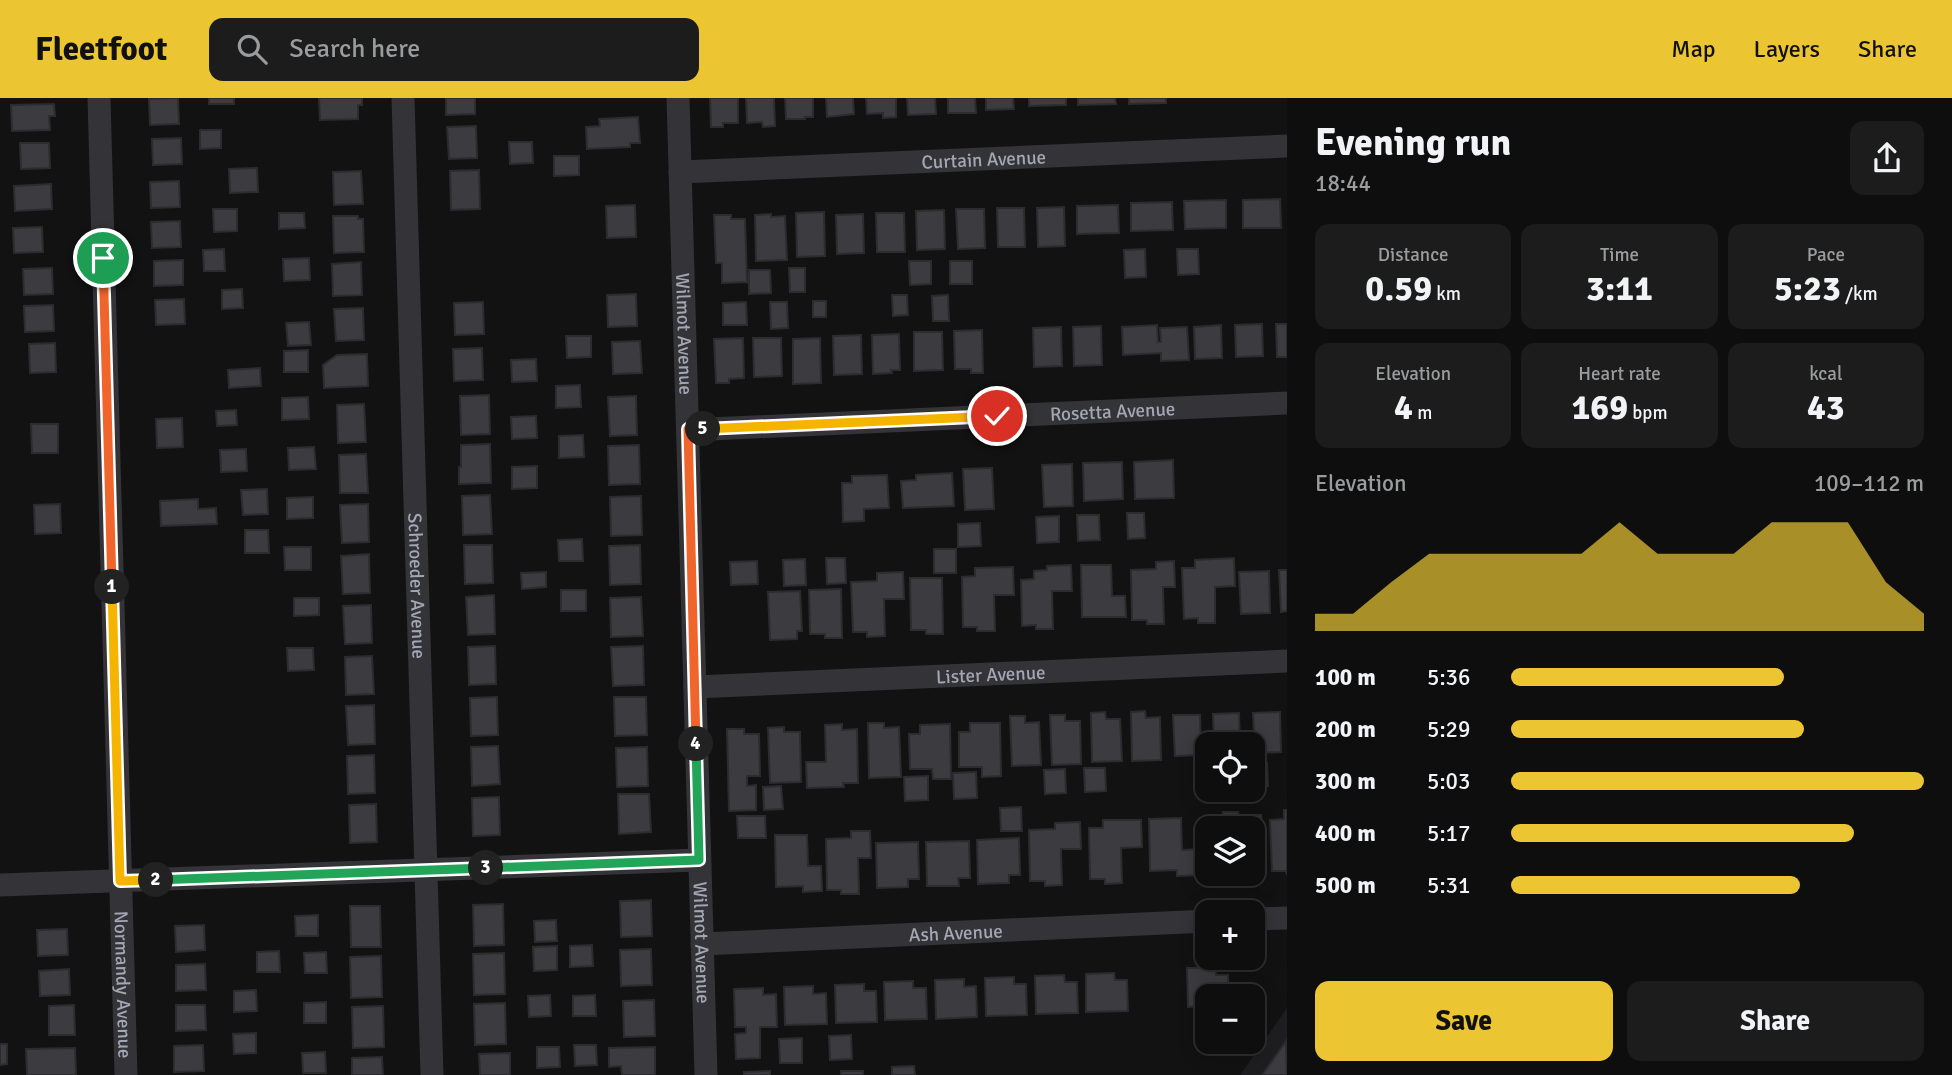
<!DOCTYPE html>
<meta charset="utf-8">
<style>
body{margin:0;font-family:Signika,sans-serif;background:#1c1c1c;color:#f1f3f6;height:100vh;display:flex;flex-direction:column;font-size:26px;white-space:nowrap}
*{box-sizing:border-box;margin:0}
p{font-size:23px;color:#9b9c9e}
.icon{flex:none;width:38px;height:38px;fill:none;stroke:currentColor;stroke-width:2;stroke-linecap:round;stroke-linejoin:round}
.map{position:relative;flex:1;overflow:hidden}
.drawer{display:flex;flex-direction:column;background:#0e0e0e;width:665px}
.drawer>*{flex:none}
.buttons{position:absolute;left:1195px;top:634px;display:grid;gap:14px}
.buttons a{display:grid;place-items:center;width:70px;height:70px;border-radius:14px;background:#0e0e0e;box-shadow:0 4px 18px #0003,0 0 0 2px #2e2e2e;font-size:35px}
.pin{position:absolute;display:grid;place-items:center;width:60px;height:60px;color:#fff;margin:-30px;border:4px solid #fff;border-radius:50%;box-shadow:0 2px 7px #0007}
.km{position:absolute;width:35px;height:35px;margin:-18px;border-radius:50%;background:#222;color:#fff;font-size:19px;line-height:35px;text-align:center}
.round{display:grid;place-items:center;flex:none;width:74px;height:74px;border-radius:14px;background:#1c1c1c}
.headline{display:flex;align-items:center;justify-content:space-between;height:119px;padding:0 28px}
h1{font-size:38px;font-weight:700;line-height:52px}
.metrics{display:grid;grid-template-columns:repeat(3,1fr);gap:10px;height:119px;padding:7px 28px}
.metrics div{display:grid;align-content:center;border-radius:14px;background:#1c1c1c;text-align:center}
.metrics b{font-size:35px;font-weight:700}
.metrics small{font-size:19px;font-weight:400}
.metrics p{font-size:19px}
.chart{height:196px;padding:14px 28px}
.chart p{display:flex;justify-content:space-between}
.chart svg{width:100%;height:126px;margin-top:7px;fill:#ebc632;opacity:.7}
.primary-button{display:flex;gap:14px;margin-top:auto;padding:14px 28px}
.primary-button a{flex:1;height:80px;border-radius:14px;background:#ebc632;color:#111;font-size:28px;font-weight:700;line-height:80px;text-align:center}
.primary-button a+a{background:#1c1c1c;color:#f1f3f6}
ul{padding:0 28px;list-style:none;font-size:23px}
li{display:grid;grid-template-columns:112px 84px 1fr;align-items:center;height:52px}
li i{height:18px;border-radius:9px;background:#ebc632}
header{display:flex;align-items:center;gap:42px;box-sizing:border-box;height:98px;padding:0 35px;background:#ebc632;color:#111}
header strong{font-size:33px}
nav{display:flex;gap:38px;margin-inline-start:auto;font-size:24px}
.search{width:490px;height:63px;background:#1c1c1c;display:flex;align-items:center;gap:18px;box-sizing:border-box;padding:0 24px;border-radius:14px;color:#9b9c9e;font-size:26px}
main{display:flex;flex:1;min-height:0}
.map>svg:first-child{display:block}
</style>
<header>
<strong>Fleetfoot</strong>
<div class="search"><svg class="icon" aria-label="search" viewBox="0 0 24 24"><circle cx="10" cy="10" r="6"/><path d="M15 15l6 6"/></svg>Search here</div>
<nav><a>Map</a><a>Layers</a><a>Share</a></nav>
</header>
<main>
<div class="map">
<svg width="1287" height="977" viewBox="0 0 1287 977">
<rect width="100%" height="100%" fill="#121213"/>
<path fill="#1e1e20" d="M1287,910V977H1240Z"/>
<path fill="#3c3c40" stroke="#2c2c2f" stroke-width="2" d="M178,0L179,26L150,27L149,1Z
M209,0H234V6H209Z
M319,0H362V7H358V21L320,22Z
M446,0H475V16L446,17Z
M710,0H738V25H723V29H711Z
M746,0H774L775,28L763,29L762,24L747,25Z
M785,0H813V19H805V21H786Z
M826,0H853L854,16L827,19Z
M866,0H896V19L883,20V15L867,16Z
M907,0H935L936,16L908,17Z
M948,0H975L976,15H948Z
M986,0H1013L1014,11L986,12Z
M1029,0H1066V7L1029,8Z
M1078,0H1115L1116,6L1078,7Z
M1129,0H1166V5L1129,6Z
M54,6L55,18H49L50,32L12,33L11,7Z
M638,19L640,45H630V49L587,51L586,29L600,28L599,21Z
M476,28L477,60L449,61L447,29Z
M200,32H221V50L200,51Z
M181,40L182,66L153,67L152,41Z
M509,44H532L533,65L510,66Z
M20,45H49L50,70L21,71Z
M554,58H579V77L554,78Z
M257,70L258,94L230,95L229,71Z
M479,72L480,111L451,112L450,73Z
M361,73L363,106L334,107L333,74Z
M179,83L180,109L151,110L150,84Z
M51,86L52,111L15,113L14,88Z
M1280,101L1281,130H1243V102Z
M1226,102V130L1185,131L1184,103Z
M1172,104L1173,132L1131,133V105Z
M635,107L636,139L607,140L606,108Z
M1118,107L1119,135L1077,136V108Z
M1064,109L1065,148L1038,149L1037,110Z
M997,110H1024L1025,149H998Z
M213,111H237V133L214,134Z
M956,111H984L985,150L958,151Z
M944,112L945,151L917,152L916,113Z
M824,114L825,158L797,159L796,115Z
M279,115H304L305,130L279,131Z
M876,115H904L905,154H877Z
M771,116V119L785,118L787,162L756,163L755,117Z
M863,116L864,155L837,156L836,117Z
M714,117H731V121H745L747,184L722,185V165H716Z
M333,118H358V121H363L364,154L334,155Z
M180,123L181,149L152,150L151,124Z
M42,129L43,154L14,155L13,130Z
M224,151L225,173H204L203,152Z
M1145,151L1146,179L1125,180L1124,152Z
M1177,151H1198L1199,176L1178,177Z
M309,160L310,182L284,183L283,161Z
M183,162V187L154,188V163Z
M909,163H931V186L910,187Z
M950,163H972V186H950Z
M361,164L362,197L333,198L332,166Z
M52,170L53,196L24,197L23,171Z
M789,170H805V194H790Z
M749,172H770L771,195L749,196Z
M242,191L243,210L222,211V192Z
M636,196L637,228L608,229L607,197Z
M892,197H907L908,217L893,218Z
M948,197L949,223H933L932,198Z
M184,201L185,226L156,227L155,202Z
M813,203H826V219H813Z
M483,204L484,236L455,237L454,205Z
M746,204L747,227H723V205Z
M770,204H787L788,230L771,231Z
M53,207L54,233L25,234L24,208Z
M363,210L364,242L336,243L334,211Z
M309,224L311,247L288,248L286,225Z
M1262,226L1263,258L1236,259L1235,227Z
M1276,226H1287V259H1277Z
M1157,227L1158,244H1161L1160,230L1187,229L1189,262L1161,263V255L1123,257L1122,229Z
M1221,227L1222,260L1195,261L1194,229Z
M1101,228L1102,267L1074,268L1073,229Z
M1061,229L1062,268L1034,269L1033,230Z
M982,232L983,275H971V271H955L954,233Z
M914,234H942L943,272L914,273Z
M899,236L900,272H891L892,275L873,276L872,237Z
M861,237L862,276L834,277L833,238Z
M566,238H591V259L567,260Z
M743,240L744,280L729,281V285H716L714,241Z
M753,240H781L782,278L754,279Z
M820,240L821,285L793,286V241Z
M640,243L642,275L613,276L612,244Z
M55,245L56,274L30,275L29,246Z
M482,250L483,282L454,283L453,251Z
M308,252V274H284V253Z
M367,256L368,288L324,290L323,267L337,257Z
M536,261L537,283L512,284L511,262Z
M260,270L261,288L229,290L228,272Z
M580,287L581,309L556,310V288Z
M489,297L490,336L461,337L460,298Z
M636,298L637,337L610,338L608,299Z
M308,299L309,321L282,322V300Z
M364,306L366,344L338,345L337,307Z
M236,312L237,327L217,328L216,313Z
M536,318L537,340L512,341L511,319Z
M182,320L183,349L157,350L156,321Z
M31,326H58V355H32Z
M583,337L584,359L559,360V338Z
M490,346L491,385L459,386V369H461V347Z
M639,347L640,386L609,387L608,348Z
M314,349L316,371L289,372L288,350Z
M246,351L247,373L221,374L220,352Z
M366,356L368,395H340L339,357Z
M1173,362L1174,400L1135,401L1134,364Z
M1122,364L1123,401L1084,403L1083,365Z
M1072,366L1073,408L1044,409L1042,367Z
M537,368V390L512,391V369Z
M992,370L994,411L965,412L963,371Z
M952,375L954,408L903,410L901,383L916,382V377Z
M887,377L889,410L864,411V423L843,424L842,385H852V378Z
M267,391L268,416L243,417L241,392Z
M490,397L492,436L463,437L462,398Z
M641,398L642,437L611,438L610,399Z
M313,399V420L287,421V400Z
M198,401V411L216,410L217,426L161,428L160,403Z
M60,406L61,435L35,436L34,407Z
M368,406L369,444L342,445L340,407Z
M1127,415H1144L1145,440L1128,441Z
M1077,417H1099L1100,442L1078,443Z
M1059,418V444L1037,445L1036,419Z
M980,425L981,448L958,449V426Z
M245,432H268L269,455H245Z
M582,441L583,463H559L558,442Z
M464,447H492L493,485L465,486Z
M640,447L641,486L610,487L609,448Z
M284,449H311V472H285Z
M934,451H956V475H934Z
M369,456L370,495L343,496L341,458Z
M826,460H845L846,485L827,486Z
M1234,460L1235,488L1215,489V525H1198V520L1184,521L1182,470H1195V462Z
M805,461L806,487L784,488L783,462Z
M757,463L758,486L731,487L730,464Z
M1174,463L1175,489H1163L1164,526H1147V522H1132L1131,472L1156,471V464Z
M1071,467L1072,493H1052L1053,531H1036V527L1022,528L1021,482L1034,481V473L1047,472V468Z
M1081,467H1111L1112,498H1125L1126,519H1082Z
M1013,469L1014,497H994L995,533H977V529H963L962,479L975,478V470Z
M1279,472H1287V513L1281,514Z
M1269,473L1270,515L1241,516L1239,474Z
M546,474V489L522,491L521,475Z
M903,474L904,501H884L885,538L867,539V534H853L851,484L877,483V475Z
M910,480H942L943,536H926V532H911Z
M841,491L842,540H825V536H810L809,492Z
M561,492H586V513H561Z
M800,493L802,533H797V541L770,542L768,494Z
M494,497L495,536L468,537L466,499Z
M641,499L643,538L611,539L610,500Z
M294,500H319V517L294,518Z
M371,507L372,545L345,546L343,508Z
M495,548L496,586L469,587L468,549Z
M643,548L644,587L613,588L611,549Z
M287,550H313L314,572L288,573Z
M372,558L374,596L346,597L345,559Z
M497,599L498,637L471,638L470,600Z
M614,599H646L647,637L615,638Z
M374,607L375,646L348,647L346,608Z
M1145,613L1146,620L1160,619L1161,662L1132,663L1131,614Z
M1105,614L1106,621H1120L1122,663L1092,664L1091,615Z
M1280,614L1281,654L1255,655L1253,615Z
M1239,615L1240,646H1214L1213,616Z
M1050,617H1065V623H1080L1081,666L1052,667Z
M1173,617H1200L1201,657L1175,658Z
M1010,618H1025V625L1039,624L1041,667L1012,668Z
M868,625H884V630L899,629L901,679L869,680Z
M970,625H1000L1001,678L982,679V669H959V634H970Z
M842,626V632L857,631L858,685H843L844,689L807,690L806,664H826L825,627Z
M950,626L951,681H933L932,671H910L909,636H920V627Z
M784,629V634H800L801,684L770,685L768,630Z
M727,631H744V636H759L760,678H747V688L756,687V712L729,713Z
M498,648L500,686L472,688L471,649Z
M647,649L648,688L617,689L616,650Z
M374,657L375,695L348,696L347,658Z
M1253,665H1267L1268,688L1253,689Z
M1084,670H1105L1106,693L1085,694Z
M1065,671L1066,695L1045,696L1044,672Z
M976,674L977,700L954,701L953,675Z
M928,678V702L905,703L904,679Z
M781,688L783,711L764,712L763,689Z
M618,696H649L651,734L619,736Z
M499,699L500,737L473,738L472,700Z
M376,706L377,744L350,745L349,707Z
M1021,709L1022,733H1001L1000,710Z
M1284,712H1287V777L1286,773H1272L1270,722L1284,721Z
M1223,714H1238L1239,717H1261L1262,743H1253V730H1210L1209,724L1223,723Z
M737,718H765L766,740H738Z
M1181,720L1182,752L1201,751L1202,777L1177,778V772L1150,773L1149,721Z
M1103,722H1141L1142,749L1121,750L1122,785L1105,786V781H1090L1089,730H1103Z
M1080,724L1081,751H1061L1062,787L1045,788V783H1030L1029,732L1055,731V725Z
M851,733H870L871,760H858L859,796H841V792H827L826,741L851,740Z
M775,737H807L808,768H821L822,793L803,794V788L776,789Z
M1019,740L1020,777H1009V785L978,786L977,742Z
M969,743L970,780H958L959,788H927L926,744Z
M918,744L919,781H908V789L877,790L876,745Z
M1225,775H1243V780H1226Z
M651,802L652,838L621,839L620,803Z
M503,806L504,847L474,848L473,807Z
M350,808H380L381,849H351Z
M318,817V838H296L295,818Z
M556,822L557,843L535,844L534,823Z
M204,827L205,852L176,854L175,828Z
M67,831L68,857L38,858L37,832Z
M592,847L593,868L570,869V848Z
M557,848V872L534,873L533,849Z
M651,851L652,887L621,888L620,852Z
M279,853L280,874H257V854Z
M326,854L327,875H305L304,855Z
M504,855L505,896L474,897L473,856Z
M381,858L382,899L351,900L350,859Z
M205,866L206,892L176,893V867Z
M1187,870H1215L1216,877H1228L1229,898H1208V908L1188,909Z
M69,871L70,897L40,898L39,873Z
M1114,875L1115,882H1127L1128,913L1086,914V876Z
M1064,877L1065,884H1077L1078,915L1036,916L1035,878Z
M1014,879V886H1026L1027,917L986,918L985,880Z
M964,881V889L976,888L977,919L936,921L935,882Z
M913,883V890H926L927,921L885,922L884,884Z
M864,886V893H876L877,924L836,925L835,887Z
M813,888V896L826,895L827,926L785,927L784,889Z
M763,890V897L776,896L777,929H760V960L736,961L735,936L746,935V929H735L734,891Z
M256,892L257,913L234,914V893Z
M550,897L551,918L529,919L528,898Z
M595,897L596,918H573V898Z
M654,902L655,938L624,939L623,903Z
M326,904V925H304V905Z
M505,905L506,946L475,947L474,906Z
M74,907L75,937H49V908Z
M176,907H205L206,932L176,933Z
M383,908L384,949L353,950L352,909Z
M256,935V955L234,956L233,936Z
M851,937L852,961L830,962L829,938Z
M802,940V965H780L779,941Z
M1286,943L1287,977H1262Z
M0,946H7V966L0,967Z
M203,947L204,973L174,974V948Z
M574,947H596L597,967L575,968Z
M537,949H559L560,969L537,970Z
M655,949V977H622L621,968L609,969V950Z
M75,950L76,977H27L26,951Z
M325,954L326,975H303L302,955Z
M510,955V977H480L479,956Z
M382,959L383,977H352V960Z
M914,968L915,977H892V969Z
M770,973V977H744V974Z
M841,973H863V977H841Z"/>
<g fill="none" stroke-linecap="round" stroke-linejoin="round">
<g stroke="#333338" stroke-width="23">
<path id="s1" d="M99,0L126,977"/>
<path id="s2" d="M403,0L432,977"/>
<path id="s3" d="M678,0L706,977"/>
<path id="s4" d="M680,74L1287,48"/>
<path id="s5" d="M688,332L1287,305"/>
<path id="s6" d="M695,589L1287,563"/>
<path d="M0,787L699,762"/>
<path d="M1253,821L1287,820"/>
<path id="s7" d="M702,846L1208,823"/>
</g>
</g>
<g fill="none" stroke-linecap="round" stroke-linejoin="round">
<defs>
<path id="split-1" d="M103,160L112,489"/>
<path id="split-2" d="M112,489L120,783L156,782"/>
<path id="split-3" d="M156,782L486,770"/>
<path id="split-4" d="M486,770L699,762L696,646"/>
<path id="split-5" d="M696,646L688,331H703"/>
<path id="split-6" d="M703,331L997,318"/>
</defs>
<use href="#split-1" stroke="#fff" stroke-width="14"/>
<use href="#split-2" stroke="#fff" stroke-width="14"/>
<use href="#split-3" stroke="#fff" stroke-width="14"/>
<use href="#split-4" stroke="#fff" stroke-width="14"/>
<use href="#split-5" stroke="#fff" stroke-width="14"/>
<use href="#split-6" stroke="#fff" stroke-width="14"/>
<use href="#split-1" stroke="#f0652b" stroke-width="9"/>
<use href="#split-2" stroke="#f5b400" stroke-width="9"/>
<use href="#split-3" stroke="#22a559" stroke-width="9"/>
<use href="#split-4" stroke="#22a559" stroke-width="9"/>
<use href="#split-5" stroke="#f0652b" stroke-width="9"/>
<use href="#split-6" stroke="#f5b400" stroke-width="9"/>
</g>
<g text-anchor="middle" stroke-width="5" stroke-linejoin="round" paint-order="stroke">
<g font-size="19" fill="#a3a6b3" stroke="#0d0d0e">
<text dy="7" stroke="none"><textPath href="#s4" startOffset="304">Curtain Avenue</textPath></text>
<text dy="7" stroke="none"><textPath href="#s3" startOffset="236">Wilmot Avenue</textPath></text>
<text dy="7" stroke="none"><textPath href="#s5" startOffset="425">Rosetta Avenue</textPath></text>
<text dy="7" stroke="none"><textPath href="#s2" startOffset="488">Schroeder Avenue</textPath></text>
<text dy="7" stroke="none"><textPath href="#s6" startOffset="296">Lister Avenue</textPath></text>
<text dy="7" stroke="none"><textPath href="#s7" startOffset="254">Ash Avenue</textPath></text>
<text dy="7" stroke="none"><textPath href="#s3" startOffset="845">Wilmot Avenue</textPath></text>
<text dy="7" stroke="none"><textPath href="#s1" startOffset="887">Normandy Avenue</textPath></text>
</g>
</g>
</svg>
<div class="buttons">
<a><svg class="icon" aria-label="locate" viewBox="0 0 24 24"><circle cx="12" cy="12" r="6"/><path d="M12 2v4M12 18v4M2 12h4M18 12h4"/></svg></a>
<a><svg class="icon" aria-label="layers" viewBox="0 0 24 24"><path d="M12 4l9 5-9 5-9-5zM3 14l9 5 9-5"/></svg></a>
<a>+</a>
<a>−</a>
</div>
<div class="pin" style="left:103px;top:160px;background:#1e9e55"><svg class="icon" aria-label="arrive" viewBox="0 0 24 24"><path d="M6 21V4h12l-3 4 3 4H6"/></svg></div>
<div class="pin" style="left:997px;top:318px;background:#d93025"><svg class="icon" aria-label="check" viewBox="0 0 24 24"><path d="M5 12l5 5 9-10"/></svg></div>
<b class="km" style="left:112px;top:489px">1</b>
<b class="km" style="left:156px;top:782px">2</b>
<b class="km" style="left:486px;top:770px">3</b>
<b class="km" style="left:696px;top:646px">4</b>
<b class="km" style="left:703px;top:331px">5</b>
</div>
<section class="drawer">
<div class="headline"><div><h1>Evening run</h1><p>18:44</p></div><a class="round"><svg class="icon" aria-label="share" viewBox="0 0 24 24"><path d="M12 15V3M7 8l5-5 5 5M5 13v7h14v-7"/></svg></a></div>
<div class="metrics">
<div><p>Distance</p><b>0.59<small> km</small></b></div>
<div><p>Time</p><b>3:11</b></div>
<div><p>Pace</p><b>5:23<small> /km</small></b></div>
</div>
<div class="metrics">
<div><p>Elevation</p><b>4<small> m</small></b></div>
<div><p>Heart rate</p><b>169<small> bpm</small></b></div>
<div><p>kcal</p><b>43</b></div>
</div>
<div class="chart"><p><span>Elevation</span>109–112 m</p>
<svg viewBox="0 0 160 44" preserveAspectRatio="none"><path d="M0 44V38L10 38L20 27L30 17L40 17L50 17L60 17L70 17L80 6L90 17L100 17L110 17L120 6L130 6L140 6L150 27L160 38V44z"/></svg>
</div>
<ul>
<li><b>100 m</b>5:36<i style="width:66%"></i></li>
<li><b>200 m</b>5:29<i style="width:71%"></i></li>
<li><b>300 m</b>5:03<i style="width:100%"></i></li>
<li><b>400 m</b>5:17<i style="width:83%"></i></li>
<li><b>500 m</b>5:31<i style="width:70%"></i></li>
</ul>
<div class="primary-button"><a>Save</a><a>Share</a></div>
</section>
</main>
